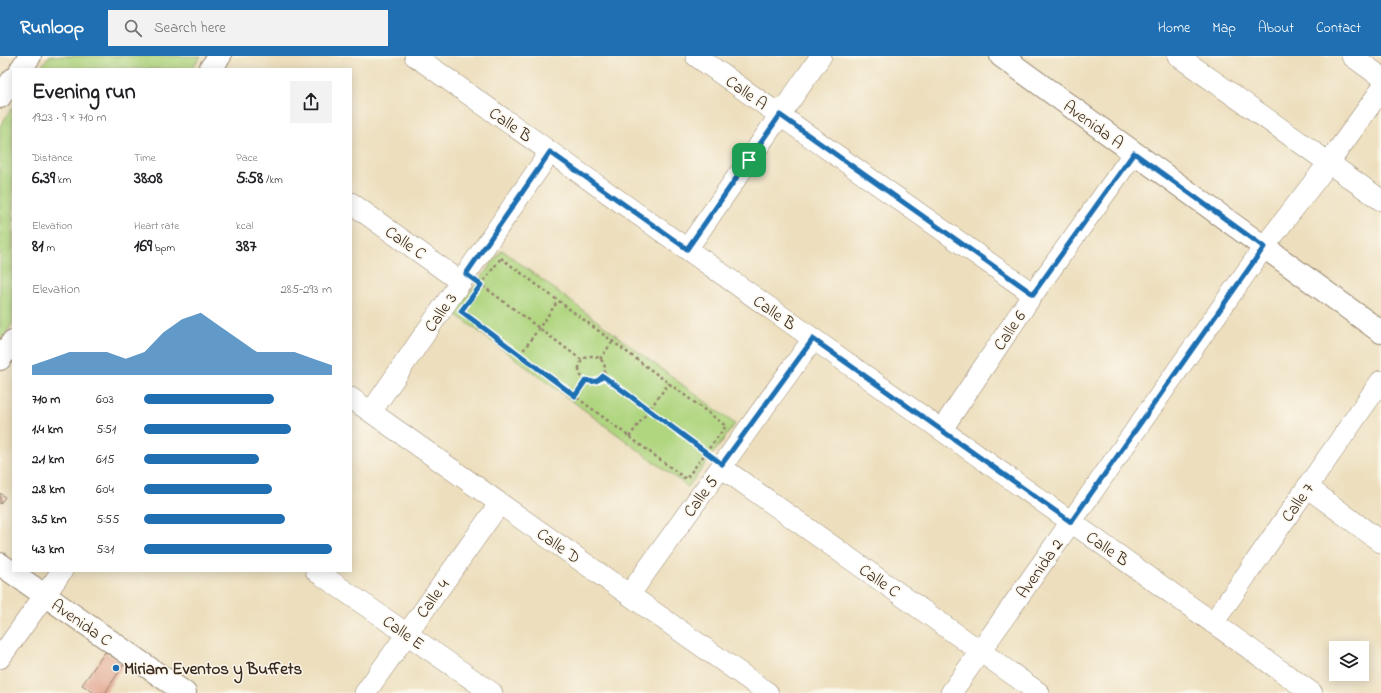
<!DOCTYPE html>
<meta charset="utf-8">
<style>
body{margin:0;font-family:"Indie Flower",sans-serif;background:#f2f2f2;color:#202124;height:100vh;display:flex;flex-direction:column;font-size:15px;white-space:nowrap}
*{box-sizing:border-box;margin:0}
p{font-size:13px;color:#757577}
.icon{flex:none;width:22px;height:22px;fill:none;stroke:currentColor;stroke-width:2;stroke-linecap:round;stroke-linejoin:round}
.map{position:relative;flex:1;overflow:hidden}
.side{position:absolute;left:12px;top:12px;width:340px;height:504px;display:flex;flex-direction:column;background:#fff;border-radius:0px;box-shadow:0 2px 10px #0003}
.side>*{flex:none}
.buttons{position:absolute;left:1329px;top:585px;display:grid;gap:8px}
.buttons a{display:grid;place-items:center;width:40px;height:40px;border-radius:0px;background:#fff;box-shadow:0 2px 10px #0003;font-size:20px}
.pin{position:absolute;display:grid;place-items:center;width:34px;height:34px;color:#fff;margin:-17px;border-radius:8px;box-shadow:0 2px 6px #0006}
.round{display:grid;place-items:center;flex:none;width:42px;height:42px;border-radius:0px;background:#f2f2f2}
.summary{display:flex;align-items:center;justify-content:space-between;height:68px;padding:0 20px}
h1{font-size:22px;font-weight:800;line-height:30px}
.metrics{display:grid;grid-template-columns:repeat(3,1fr);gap:6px;height:68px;padding:4px 20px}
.metrics div{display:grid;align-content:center}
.metrics b{font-size:17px;font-weight:800}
.metrics small{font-size:11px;font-weight:400}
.metrics p{font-size:11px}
.chart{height:112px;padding:8px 20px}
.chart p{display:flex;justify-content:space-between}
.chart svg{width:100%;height:72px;margin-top:4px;fill:#1f6fb2;opacity:.7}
ul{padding:0 20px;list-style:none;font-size:13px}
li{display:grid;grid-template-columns:64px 48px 1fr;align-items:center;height:30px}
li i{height:10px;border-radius:5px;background:#1f6fb2}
header{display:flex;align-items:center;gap:24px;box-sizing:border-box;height:56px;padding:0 20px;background:#1f6fb2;color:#fff}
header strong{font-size:19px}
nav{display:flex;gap:22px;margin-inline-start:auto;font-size:14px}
.search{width:280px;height:36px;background:#f2f2f2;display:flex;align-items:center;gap:10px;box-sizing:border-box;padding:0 14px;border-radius:0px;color:#757577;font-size:15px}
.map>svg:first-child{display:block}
</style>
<header>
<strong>Runloop</strong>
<div class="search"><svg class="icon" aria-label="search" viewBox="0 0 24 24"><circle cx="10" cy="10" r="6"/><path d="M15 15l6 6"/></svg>Search here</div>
<nav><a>Home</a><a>Map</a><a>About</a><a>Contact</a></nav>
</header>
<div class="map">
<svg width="1381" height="637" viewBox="0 0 1381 637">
<rect width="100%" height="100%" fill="#fbf7ec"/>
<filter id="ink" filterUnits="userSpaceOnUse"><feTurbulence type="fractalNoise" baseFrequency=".025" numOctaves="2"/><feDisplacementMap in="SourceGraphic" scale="8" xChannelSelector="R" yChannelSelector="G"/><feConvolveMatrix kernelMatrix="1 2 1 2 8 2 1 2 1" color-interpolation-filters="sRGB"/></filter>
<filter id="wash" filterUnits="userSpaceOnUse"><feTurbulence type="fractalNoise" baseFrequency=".012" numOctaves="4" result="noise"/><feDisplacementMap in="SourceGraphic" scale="16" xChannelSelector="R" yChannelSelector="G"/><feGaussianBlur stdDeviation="0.9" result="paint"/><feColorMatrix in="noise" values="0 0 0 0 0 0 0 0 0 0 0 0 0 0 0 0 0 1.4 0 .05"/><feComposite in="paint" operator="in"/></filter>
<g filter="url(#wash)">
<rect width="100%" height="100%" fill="#eddfbe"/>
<path fill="#b0d680" stroke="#76804f" d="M49,0H201L191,13H40Z
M13,51V267L0,286V70Z
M502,194L735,368L688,431L454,257Z"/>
<g id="blocks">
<path fill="#df9c85" d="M0,437L5,441L0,448Z
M105,596L124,608L105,637H94L82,629Z"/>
</g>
</g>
<g filter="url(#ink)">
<use href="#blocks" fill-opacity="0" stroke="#94846e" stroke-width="1"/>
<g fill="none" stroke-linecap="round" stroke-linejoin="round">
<defs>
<path id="minor" d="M415,0L1312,637
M696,0L1033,238
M1178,0L1381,144
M1352,0L1381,21
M351,147L461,226
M687,193L821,0
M351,342L768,637
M371,356L550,96
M942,373L1033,238L1134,97
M721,411L1039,637
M1307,431L1381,486
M316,515L492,637
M629,539L813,283
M1213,567L1381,325
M0,602L62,515
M365,637L500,447
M951,637L1264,191L1328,108L1381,34"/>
<path id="tertiary" d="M1001,0L1381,276
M21,13L30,0
M210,13L220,0
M0,41L13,23
M0,303L13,285
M0,508L185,637"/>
</defs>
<use href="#minor" stroke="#94846e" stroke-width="22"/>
<use href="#tertiary" stroke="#94846e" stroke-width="24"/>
<path stroke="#94846e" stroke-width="2.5" stroke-dasharray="3 3" stroke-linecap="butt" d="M501,202L726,370L686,423L461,255Z
M483,230L583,305
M520,299L558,245
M579 313a13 13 0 1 1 26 0a13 13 0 1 1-26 0Z
M600,303L613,285
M603,320L706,396
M575,340L586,324
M629,381L669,327"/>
<use href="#minor" stroke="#fff" stroke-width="21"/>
<use href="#tertiary" stroke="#fff" stroke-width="22"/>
</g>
</g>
<g fill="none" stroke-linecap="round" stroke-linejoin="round" filter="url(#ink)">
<defs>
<path id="route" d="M780,59L1033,238L1134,97L1264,191L1071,466L813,283L722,408L603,320C598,326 593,327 586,324L575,340L461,255L481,229L466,218L550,96L687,193Z"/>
</defs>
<use href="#route" stroke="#fff" stroke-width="8"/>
<use href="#route" stroke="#1f6fb2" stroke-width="5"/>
</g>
<circle fill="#1f6fb2" stroke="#fbf7ec" stroke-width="1.5" cx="116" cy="612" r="4"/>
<g text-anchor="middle" stroke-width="3" stroke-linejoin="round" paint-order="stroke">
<g font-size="17" fill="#3b2a1e" stroke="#fbf7ec">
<text transform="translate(747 36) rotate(35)" y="6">Calle A</text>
<text transform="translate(511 68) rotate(35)" y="6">Calle B</text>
<text transform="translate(1094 68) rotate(36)" y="6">Avenida A</text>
<text transform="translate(406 186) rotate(35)" y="6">Calle C</text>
<text transform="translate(440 256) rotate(-55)" y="6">Calle 3</text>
<text transform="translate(775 256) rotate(35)" y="6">Calle B</text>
<text transform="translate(1009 274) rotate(-56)" y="6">Calle 6</text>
<text transform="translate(700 440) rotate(-54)" y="6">Calle 5</text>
<text transform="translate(1297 446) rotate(-55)" y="6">Calle 7</text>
<text transform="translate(559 489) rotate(35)" y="6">Calle D</text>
<text transform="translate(1108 492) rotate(35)" y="6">Calle B</text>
<text transform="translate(1039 512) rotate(-55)" y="6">Avenida 2</text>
<text transform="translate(880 524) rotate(35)" y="6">Calle C</text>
<text transform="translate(432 542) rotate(-54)" y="6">Calle 4</text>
<text transform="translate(82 566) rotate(35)" y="6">Avenida C</text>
<text transform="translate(404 576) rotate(35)" y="6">Calle E</text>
</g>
<g font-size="17" font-weight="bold" fill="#3b2a1e" stroke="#fbf7ec" text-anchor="start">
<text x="124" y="618">Miriam Eventos y Buffets</text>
</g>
</g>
</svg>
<div class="buttons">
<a><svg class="icon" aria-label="layers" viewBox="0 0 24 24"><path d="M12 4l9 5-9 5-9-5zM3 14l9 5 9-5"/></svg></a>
</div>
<div class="pin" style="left:749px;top:104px;background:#1e9e55"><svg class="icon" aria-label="arrive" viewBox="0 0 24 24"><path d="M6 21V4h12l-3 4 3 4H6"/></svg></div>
<section class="side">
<div class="summary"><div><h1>Evening run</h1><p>19:23 · 9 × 710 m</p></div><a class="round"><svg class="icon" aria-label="share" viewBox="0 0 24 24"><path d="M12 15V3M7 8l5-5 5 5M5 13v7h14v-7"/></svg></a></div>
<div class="metrics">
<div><p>Distance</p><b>6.39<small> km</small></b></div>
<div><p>Time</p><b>38:08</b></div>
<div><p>Pace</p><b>5:58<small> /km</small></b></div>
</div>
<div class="metrics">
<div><p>Elevation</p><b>81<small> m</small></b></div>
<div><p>Heart rate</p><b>169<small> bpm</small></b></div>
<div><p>kcal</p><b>387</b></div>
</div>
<div class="chart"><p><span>Elevation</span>285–293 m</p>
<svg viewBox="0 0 160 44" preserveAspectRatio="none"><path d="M0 44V38L10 34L20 30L30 30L40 30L50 34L60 30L70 18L80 10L90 6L100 14L110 22L120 30L130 30L140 30L150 34L160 38V44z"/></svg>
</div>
<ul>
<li><b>710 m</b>6:03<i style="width:69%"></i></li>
<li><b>1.4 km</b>5:51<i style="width:78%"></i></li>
<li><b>2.1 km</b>6:15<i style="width:61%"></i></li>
<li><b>2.8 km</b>6:04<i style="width:68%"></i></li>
<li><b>3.5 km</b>5:55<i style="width:75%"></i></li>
<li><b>4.3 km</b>5:31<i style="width:100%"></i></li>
</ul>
</section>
</div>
